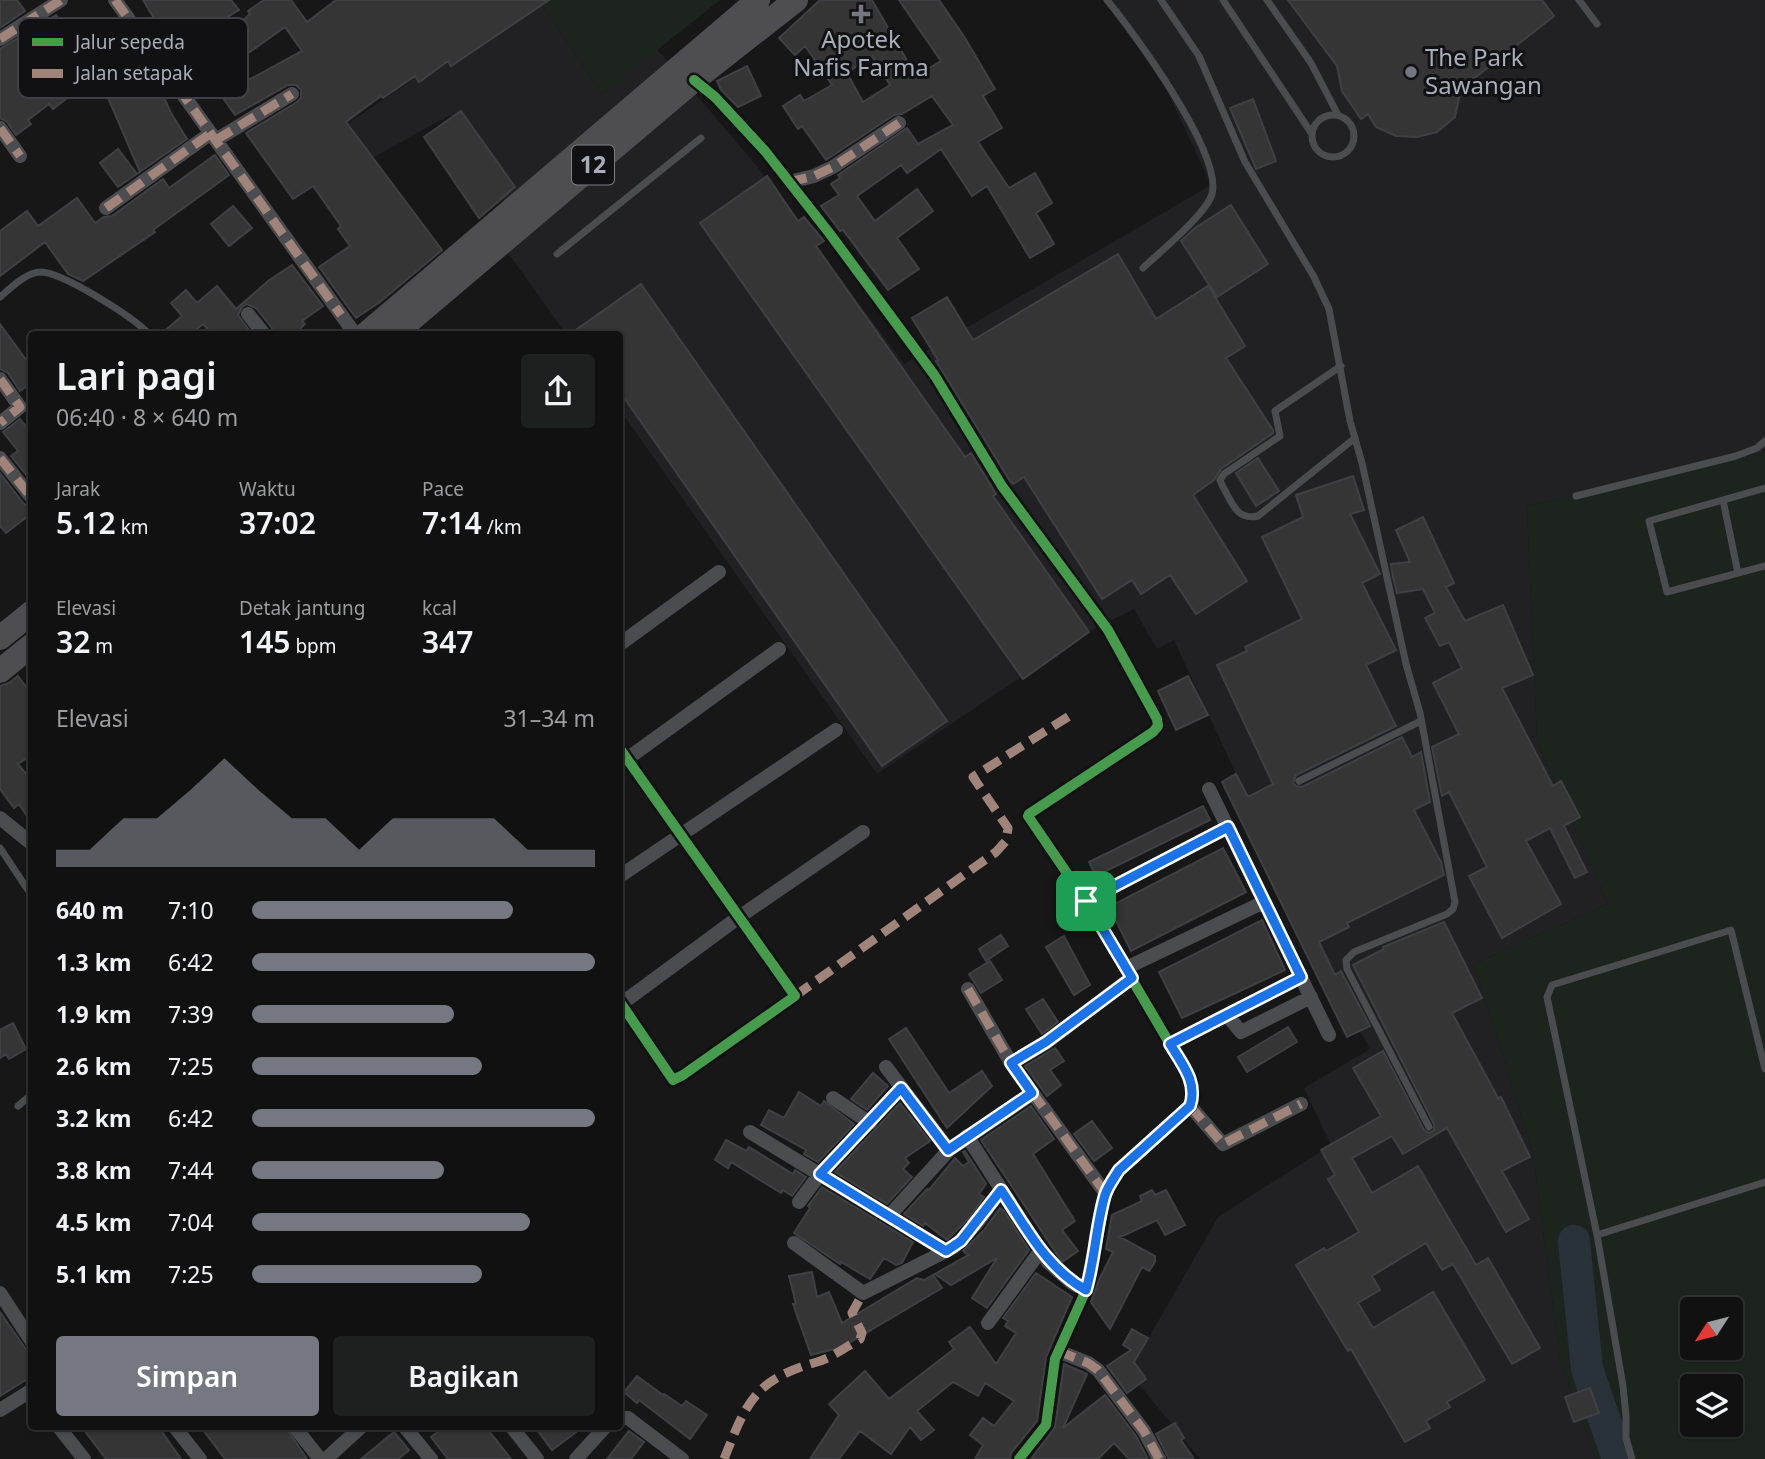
<!DOCTYPE html>
<html lang="id">
<meta charset="utf-8">
<style>
body{margin:0;font-family:"Noto Sans",sans-serif;background:#1e1f1f;color:#f1f3f6;height:100vh;display:flex;flex-direction:column;font-size:26px;white-space:nowrap}
*{box-sizing:border-box;margin:0}
p{font-size:23px;color:#9c9d9f}
.icon{flex:none;width:38px;height:38px;fill:none;stroke:currentColor;stroke-width:2;stroke-linecap:round;stroke-linejoin:round}
.map{position:relative;flex:1;overflow:hidden}
.panel{position:absolute;left:28px;top:331px;width:595px;height:1099px;display:flex;flex-direction:column;background:#111;border-radius:7px;box-shadow:0 2px 5px #0004,0 0 0 2px #303131}
.panel>*{flex:none}
.needle{width:46px;rotate:234deg}
.fabs{position:absolute;left:1680px;top:1297px;display:grid;gap:14px}
.fabs a{display:grid;place-items:center;width:63px;height:63px;border-radius:7px;background:#111;box-shadow:0 2px 5px #0004,0 0 0 2px #303131;font-size:35px}
.pin{position:absolute;display:grid;place-items:center;width:60px;height:60px;color:#fff;margin:-30px;border-radius:14px;box-shadow:0 4px 10px #0006}
.round{display:grid;place-items:center;flex:none;width:74px;height:74px;border-radius:7px;background:#1e1f1f}
.head{display:flex;align-items:center;justify-content:space-between;height:119px;padding:0 28px}
h1{font-size:38px;font-weight:600;line-height:52px}
.stats{display:grid;grid-template-columns:repeat(3,1fr);gap:10px;height:119px;padding:7px 28px}
.stats div{display:grid;align-content:center}
.stats b{font-size:30px;font-weight:600}
.stats small{font-size:19px;font-weight:400}
.stats p{font-size:19px}
.chart{height:196px;padding:14px 28px}
.chart p{display:flex;justify-content:space-between}
.chart svg{width:100%;height:126px;margin-top:7px;fill:#757880;opacity:.7}
.primary-button{display:flex;gap:14px;margin-top:auto;padding:14px 28px}
.primary-button a{flex:1;height:80px;border-radius:7px;background:#757880;color:#fff;font-size:28px;font-weight:600;line-height:80px;text-align:center}
.primary-button a+a{background:#1e1f1f;color:#f1f3f6}
ul{padding:0 28px;list-style:none;font-size:23px}
li{display:grid;grid-template-columns:112px 84px 1fr;align-items:center;height:52px}
li i{height:18px;border-radius:9px;background:#757880}
.map>svg:first-child{display:block}
</style>
<div class="map">
<svg width="1765" height="1459" viewBox="0 0 1765 1459">
<rect width="100%" height="100%" fill="#171717"/>
<path fill="#212123" d="M346,0H539L602,94L657,49L757,166L904,364L1211,185L1154,63L1106,0H1765V452L1527,506L1537,740L1608,904L1474,964L1533,1153L1560,1361L1596,1459H1200L1129,1372L1218,1217L1331,1145L1304,1088L1370,1049L1321,958L1174,640L1157,649L1134,609L1088,632L877,774L620,410V334H566L506,250L525,236L450,115L365,162L341,128L410,82Z"/>
<path fill="#1d241e" fill-rule="evenodd" d="M539,0H720L602,94Z
M1765,452V1459H1596L1560,1361L1533,1153L1474,964L1608,904L1537,740L1527,506ZM1692,1309H1731V1348H1692ZM1692,1386H1731V1424H1692Z"/>
<g fill="none" stroke-linecap="round" stroke-linejoin="round">
<path stroke="#2a3239" stroke-width="32" d="M1574,1241L1587,1369L1618,1459"/>
</g>
<path fill="#353536" stroke="#3f4043" stroke-width="2" fill-rule="evenodd" d="M0,0H17L25,11L0,28Z
M143,0H231L239,10L166,54L155,40L164,35Z
M264,0H291L307,22L336,0H549L451,66L448,61L419,82L415,76L383,98L381,96L346,122L442,250L380,302L356,318L319,267L350,246L338,229L341,226L313,186L293,199L246,133L297,102L301,98V90L296,85H288L235,115L221,95L302,51L285,27L195,91L182,76L250,14L248,11Z
M820,0H872L916,76L941,61L899,0H939L965,38L995,89L983,96L1002,128L978,142L1009,188L1035,173L1052,203L1036,213L1054,244L1030,258L987,186L972,196L941,149L907,173L901,165L857,196L875,221L917,189L933,211L897,238L919,269L888,290L843,230L840,231L821,206L839,195L831,184L840,178L838,175L907,128L918,144L953,125L932,96L902,114L894,115L826,160L802,126L798,129L783,106L800,95L804,101L832,85L805,46L795,55L779,38ZM872,56L890,85L863,102L847,73Z
M1288,0H1542L1554,16L1476,77L1462,84L1455,117L1437,132L1417,137L1396,136L1376,127L1368,114L1361,119L1342,91L1337,66Z
M56,15L72,38L91,25L126,75L149,64L171,113L187,139L118,187L100,163L118,149L137,174L140,172L97,72L73,90L75,92L53,109L49,104L28,120L31,124L16,135L7,122L0,118V49Z
M747,66L761,96L738,107L721,90L717,81Z
M1253,99L1276,161L1256,169L1230,108Z
M461,111L515,187L479,218L424,137Z
M215,155L229,175L153,230L155,232L83,281L68,274L45,242L0,276V231L27,211L38,226L77,198L95,223L104,217L112,216L163,179L169,188Z
M767,176L798,221L804,217L824,241L816,246L965,457L971,453L996,494L993,496L1089,632L1023,679L700,223Z
M1231,205L1268,264L1217,297L1181,241L1195,228Z
M233,206L252,228L229,246L211,224Z
M1118,254L1156,319L1208,286L1245,346L1226,358L1273,430V433L1221,469L1214,480L1193,495L1247,581L1196,614L1170,575L1141,594L1132,580L1102,599L1024,477L1013,484L1010,481L936,361L938,360L912,318L947,297L973,340Z
M292,265L323,306L302,321L305,324L295,334H273L272,328L256,308L247,304L242,307L238,315L252,334H212L203,324L191,334H161L182,316L171,303L186,290L197,303L217,286L236,309L268,281Z
M641,284L947,721L882,766L620,392V334H570Z
M0,324L32,368V382L20,391L8,373L0,369Z
M20,419L32,434V482L11,456L18,451L3,432Z
M1258,458L1279,491L1256,506L1236,473Z
M0,473L24,504L32,507V513L6,533L0,526Z
M1353,476L1364,510L1350,514L1380,574L1362,583L1396,650L1366,665L1396,726L1296,775L1293,783L1296,786L1302,787L1402,737L1412,757L1421,752L1430,802L1414,810L1441,862L1444,875L1347,923L1349,927L1319,942L1335,975L1341,971L1370,1026L1347,1037L1222,782L1236,774L1248,797L1273,784L1217,665L1247,651L1245,647L1302,619L1262,537L1303,517L1296,495Z
M1423,517L1454,583L1446,587L1465,621L1503,605L1533,675L1502,688L1553,786L1561,781L1580,817L1564,826L1587,872L1575,878L1550,828L1526,841L1561,904L1502,938L1469,876L1487,867L1449,792L1442,796L1432,747L1459,734L1433,683L1462,668L1449,642L1440,646L1425,618L1435,613L1423,589L1397,593L1393,577L1391,564L1410,562L1396,530Z
M18,676L32,695V754L18,764L32,781V824L19,804L14,808L0,789V686L9,683Z
M1188,676L1208,715L1176,730L1158,691Z
M1203,806L1210,820L1096,876L1089,862Z
M1223,848L1246,892L1131,951L1109,907Z
M1262,920L1285,970L1182,1018L1159,972Z
M1444,922L1482,998L1452,1013L1498,1098L1501,1097L1530,1157L1502,1171L1529,1219L1506,1232L1447,1128L1403,1154L1392,1136L1352,1158L1372,1193L1418,1166L1476,1265L1488,1258L1540,1348L1512,1364L1453,1264L1442,1270L1426,1243L1372,1276L1380,1290L1358,1303L1373,1328L1433,1292L1485,1380L1447,1402L1450,1407L1426,1421L1430,1428L1405,1442L1351,1349L1348,1351L1296,1265L1324,1248L1326,1251L1359,1232L1328,1179L1335,1175L1321,1150L1381,1116L1353,1068L1383,1051L1424,1130L1429,1133L1434,1130V1124L1353,965L1384,949L1383,947Z
M1001,935L1008,946L986,961L979,949Z
M1064,936L1090,985L1074,995L1046,947Z
M990,961L1002,980L981,993L969,974Z
M1043,999L1058,1022L1042,1034L1026,1009Z
M13,1023L26,1049L9,1059L6,1054L0,1058V1030Z
M1288,1027L1297,1042L1247,1072L1238,1057Z
M906,1028L949,1093L982,1071L992,1086L947,1128L889,1039Z
M1055,1048L1064,1061L1050,1070L1061,1085L1047,1096L1025,1066Z
M873,1073L888,1086L867,1110L851,1099Z
M799,1092L821,1106L824,1101L854,1124L818,1162L804,1154L806,1150L761,1125L769,1110L784,1118Z
M900,1103L930,1141L905,1158L909,1163L903,1169L912,1177L887,1204L835,1172Z
M1031,1106L1054,1139L1033,1154L1075,1221L1062,1230L1078,1251L1062,1262L981,1140Z
M1092,1121L1112,1148L1094,1161L1074,1134Z
M726,1140L746,1151L749,1147L793,1174L795,1170L806,1177L792,1196L783,1190L781,1193L731,1162L728,1168L715,1160Z
M965,1151L986,1184L979,1194L984,1197L970,1217L947,1240L925,1223L923,1226L904,1214L927,1189L929,1190L955,1158L963,1166L969,1162L963,1152Z
M822,1187L913,1242L902,1263L896,1265L884,1258L870,1279L841,1262L840,1264L794,1233L810,1208L808,1206Z
M1152,1190L1155,1195L1166,1190L1185,1225L1165,1235L1157,1220L1120,1237L1155,1256V1262L1149,1271L1142,1267L1110,1329L1091,1302L1099,1280L1113,1252L1106,1249L1112,1215L1142,1201L1140,1196Z
M1000,1208L1004,1211L1029,1250L987,1308L972,1298L997,1258L951,1285L935,1274L968,1255L963,1251L984,1230Z
M812,1272L817,1297L829,1292L842,1323L917,1278L924,1280L933,1275L942,1288L842,1347L811,1355L793,1304H796L789,1276Z
M1036,1273L1072,1297L1046,1357L1037,1421L1011,1453L1010,1459H975L983,1445L970,1435L983,1418L994,1426L1014,1401L985,1383L978,1396L953,1382L917,1411L934,1430L921,1440L910,1427L891,1454L860,1431L839,1459H810L839,1415L829,1404L865,1371L889,1399L954,1349L949,1342L970,1327L996,1364L1016,1333L1005,1326L1008,1321L1003,1318Z
M0,1312L32,1358V1376L0,1396Z
M1132,1329L1148,1338L1134,1362L1146,1379L1127,1393L1107,1366L1131,1350L1123,1345Z
M1064,1364L1087,1374L1063,1428L1105,1395L1136,1436L1148,1459H1129L1114,1443L1098,1459H1031L1055,1427Z
M637,1376L663,1395L664,1394L682,1406L686,1401L707,1415L690,1439L639,1400L637,1403L624,1392Z
M1590,1388L1599,1413L1574,1422L1565,1397Z
M1175,1423L1184,1438L1181,1440L1194,1459H1169L1156,1434Z
M81,1426H158L181,1459H106Z
M200,1426H285L307,1459H225Z
M446,1426H485L511,1459H448L431,1437Z
M534,1426H584L552,1450Z
M629,1431L644,1442L631,1459H607Z
M394,1432L409,1450L398,1459H361Z"/>
<g fill="none" stroke-linecap="round" stroke-linejoin="round">
<path stroke="#4b4c50" stroke-width="7" d="M1107,0C1134,33 1223,154 1212,194C1207,213 1160,252 1143,268
M1161,0L1199,56L1245,162L1314,277L1329,309L1350,421L1362,463L1406,664L1420,713L1455,902L1453,909L1447,914L1354,952L1346,960L1347,969L1429,1127
M1223,0L1312,134
M1267,0L1311,63L1338,115
M1579,0L1597,24
M1312 136a21 21 0 1 1 42 0a21 21 0 1 1-42 0Z
M557,254L701,138
M0,297C11,288 26,272 41,272C64,273 133,317 149,334
M1341,366L1275,411L1280,436L1224,474L1220,480L1222,485C1232,502 1236,521 1258,516L1355,438
M1765,488L1649,521L1667,592L1765,566
M1576,496L1736,456L1757,448L1765,441
M1723,500L1738,573
M1299,781L1421,721
M0,848L32,896
M18,1106L32,1094
M1597,1235L1765,1182
M1632,1459L1626,1438V1416L1623,1386L1597,1235L1547,997L1552,985L1731,930L1765,1069"/>
<path stroke="#4b4c50" stroke-width="14" d="M115,0L355,334
M0,39L61,0
M694,80L715,97L765,151L830,234L935,376L1002,486L1108,630L1157,719L1158,726L1153,732L1029,814L1028,816L1086,901L1191,1080L1194,1095L1190,1106L1119,1170L1106,1194L1093,1264L1086,1290L1055,1359L1046,1425L1019,1459
M0,128L20,156
M216,140L292,94
M789,182L814,176L833,167L899,123
M106,208L211,133
M248,314L264,334
M0,379L20,407L0,423
M0,458L32,498
M620,644L719,572
M620,749L795,996L683,1075L673,1080L620,1002
M627,759L779,649
M1209,789L1329,1035
M0,818L32,844
M620,876L836,730
M1086,901L1228,827
M1126,968L1264,902
M968,989L1011,1063
M621,1004L739,917L863,832
M1227,1015L1241,1032L1311,997
M1170,1044L1301,977
M886,1067L949,1150
M833,1098L870,1123
M1190,1106L1223,1144L1301,1104
M750,1132L946,1251
M967,1136L1048,1262L1072,1283L1086,1290
M1106,1194L1011,1063L1046,1043L1132,977
M799,1202L820,1174L901,1088
M889,1216L949,1150L1033,1093
M794,1243L863,1293L954,1247L977,1223L1001,1190
M0,1293L32,1342
M988,1323L1041,1250
M1058,1351L1088,1363L1098,1370L1144,1431L1159,1459
M0,1410L32,1390
M620,1418H628L682,1459
M58,1426L84,1459
M174,1426L200,1459
M294,1426L320,1459
M404,1426L431,1459
M511,1426L537,1459
M326,1459L362,1426
M576,1459L606,1426"/>
<path stroke="#4e4e52" stroke-width="24" d="M366,334L758,0
M394,334L694,80L796,0
M0,638L32,612
M0,671L32,645"/>
<path stroke="#a18479" stroke-width="9" stroke-dasharray="18 9" stroke-linecap="butt" d="M115,0L341,315
M0,39L61,0
M0,128L20,156
M216,140L292,94
M789,182L814,176L833,167L899,123
M106,208L211,133
M0,379L20,407L0,423
M0,458L32,498
M968,989L1011,1063
M795,996L996,852L1006,841L1008,828L973,777L1074,713
M1190,1106L1223,1144L1301,1104
M1106,1194L1011,1063L1046,1043L1132,977
M1058,1351L1088,1363L1098,1370L1144,1431L1159,1459
M724,1459C734,1435 743,1406 763,1388C777,1375 799,1367 817,1362C831,1358 846,1347 860,1339L862,1333L852,1313L863,1293"/>
<defs>
<path id="cycleway" d="M694,80L715,97L765,151L830,234L935,376L1002,486L1108,630L1157,719L1158,726L1153,732L1029,814L1028,816L1086,901L1191,1080L1194,1095L1190,1106L1119,1170L1106,1194L1093,1264L1086,1290L1055,1359L1046,1425L1019,1459
M620,749L795,996L683,1075L673,1080L620,1002"/>
</defs>
<use href="#cycleway" stroke="#111113" stroke-width="15"/>
<use href="#cycleway" stroke="#469c4c" stroke-width="10"/>
</g>
<g fill="none" stroke-linecap="round" stroke-linejoin="round">
<defs>
<path id="route" d="M1228,827L1301,977L1170,1044C1182,1064 1198,1082 1190,1106L1119,1170C1114,1178 1108,1186 1105,1195C1096,1226 1095,1259 1086,1290C1046,1268 1026,1227 1001,1190L961,1241L946,1251L820,1174L901,1088L948,1150L1032,1093L1011,1063L1046,1042L1132,978L1086,901Z"/>
</defs>
<use href="#route" stroke="#fff" stroke-width="14"/>
<use href="#route" stroke="#1a73e8" stroke-width="9"/>
</g>
<g fill="#757880" stroke="#111113" stroke-width="2.5">
<path d="M857.5 3.5h7v7h7v7h-7v7h-7v-7h-7v-7h7z"/>
<circle cx="1411" cy="72" r="7"/>
</g>
<g text-anchor="middle" stroke-width="6" stroke-linejoin="round" paint-order="stroke">
<rect fill="#111113" stroke="#7b7e86" stroke-width="2" x="572" y="145.5" width="42" height="39" rx="5"/>
<g font-size="23" font-weight="bold" fill="#a8adb8">
<text x="593" y="173">12</text>
</g>
<g font-size="24" fill="#a8adb8" stroke="#111113">
<text x="861" y="48">Apotek<tspan x="861" dy="28">Nafis Farma</tspan></text>
<text x="1425" y="66" text-anchor="start">The Park<tspan x="1425" dy="28">Sawangan</tspan></text>
</g>
</g>
<rect x="18" y="18" width="230" height="80" rx="10" fill="#111113" stroke="#3e4045" stroke-width="2"/>
<rect x="32" y="38" width="31" height="8" fill="#469c4c"/>
<rect x="32" y="69" width="31" height="9" fill="#a18479"/>
<g font-size="19" fill="#a8adb8">
<text x="75" y="49">Jalur sepeda</text>
<text x="75" y="80">Jalan setapak</text>
</g>
</svg>
<div class="fabs">
<a><svg class="needle" viewBox="-14 -14 28 28"><path d="M0-13l5 13h-10z" fill="#e53935"/><path d="M0 13l5-13h-10z" fill="#9c9d9f"/></svg></a>
<a><svg class="icon" aria-label="layers" viewBox="0 0 24 24"><path d="M12 4l9 5-9 5-9-5zM3 14l9 5 9-5"/></svg></a>
</div>
<div class="pin" style="left:1086px;top:901px;background:#1e9e55"><svg class="icon" aria-label="arrive" viewBox="0 0 24 24"><path d="M6 21V4h12l-3 4 3 4H6"/></svg></div>
<section class="panel">
<div class="head"><div><h1>Lari pagi</h1><p>06:40 · 8 × 640 m</p></div><a class="round"><svg class="icon" aria-label="share" viewBox="0 0 24 24"><path d="M12 15V3M7 8l5-5 5 5M5 13v7h14v-7"/></svg></a></div>
<div class="stats">
<div><p>Jarak</p><b>5.12<small> km</small></b></div>
<div><p>Waktu</p><b>37:02</b></div>
<div><p>Pace</p><b>7:14<small> /km</small></b></div>
</div>
<div class="stats">
<div><p>Elevasi</p><b>32<small> m</small></b></div>
<div><p>Detak jantung</p><b>145<small> bpm</small></b></div>
<div><p>kcal</p><b>347</b></div>
</div>
<div class="chart"><p><span>Elevasi</span>31–34 m</p>
<svg viewBox="0 0 160 44" preserveAspectRatio="none"><path d="M0 44V38L10 38L20 27L30 27L40 17L50 6L60 17L70 27L80 27L90 38L100 27L110 27L120 27L130 27L140 38L150 38L160 38V44z"/></svg>
</div>
<ul>
<li><b>640 m</b>7:10<i style="width:76%"></i></li>
<li><b>1.3 km</b>6:42<i style="width:100%"></i></li>
<li><b>1.9 km</b>7:39<i style="width:59%"></i></li>
<li><b>2.6 km</b>7:25<i style="width:67%"></i></li>
<li><b>3.2 km</b>6:42<i style="width:100%"></i></li>
<li><b>3.8 km</b>7:44<i style="width:56%"></i></li>
<li><b>4.5 km</b>7:04<i style="width:81%"></i></li>
<li><b>5.1 km</b>7:25<i style="width:67%"></i></li>
</ul>
<div class="primary-button"><a>Simpan</a><a>Bagikan</a></div>
</section>
</div>
